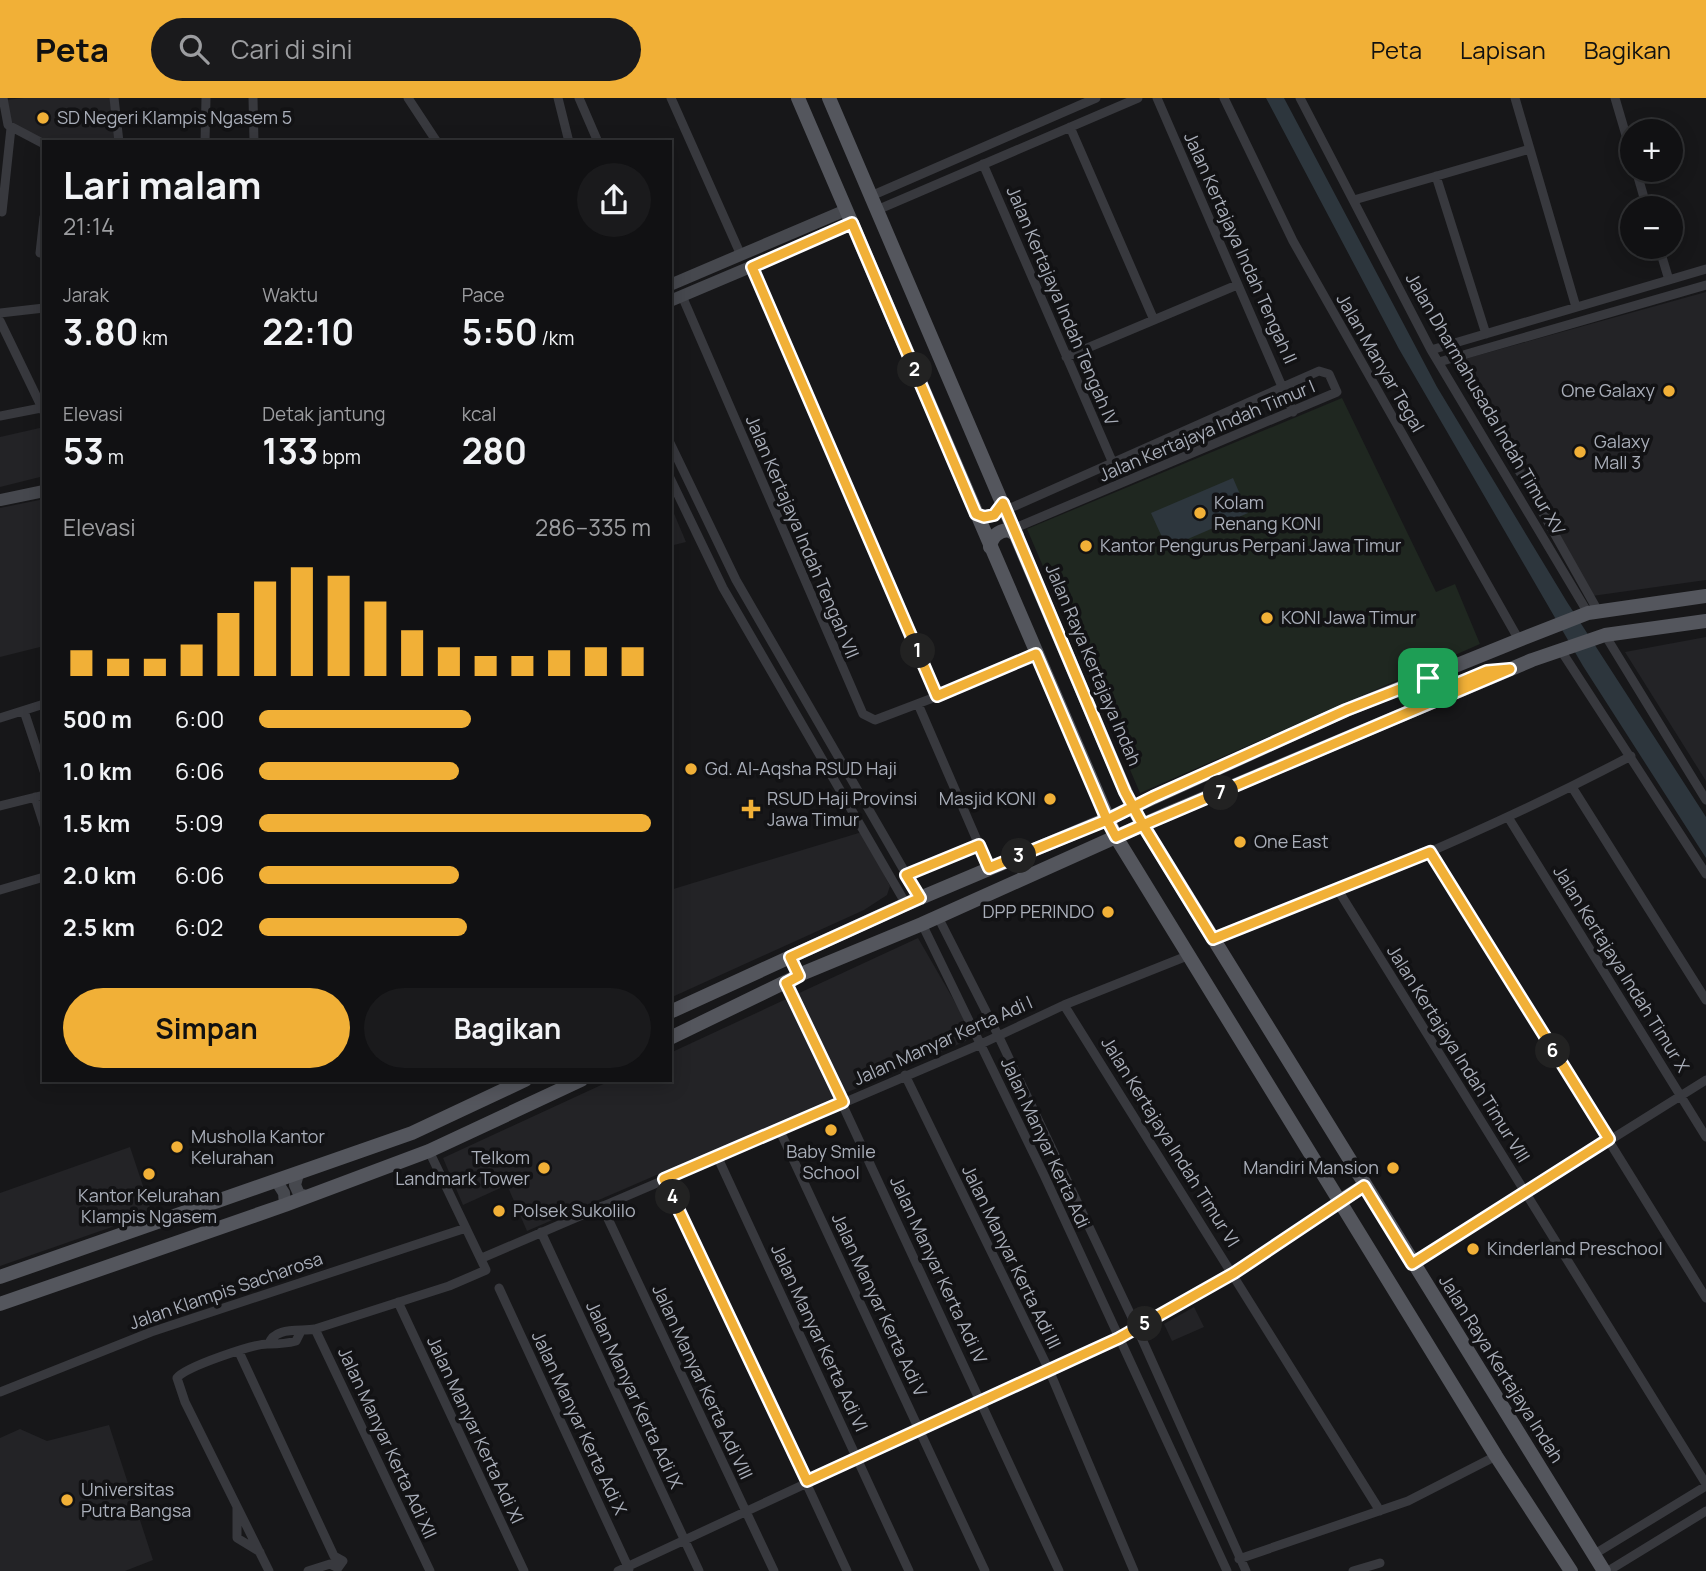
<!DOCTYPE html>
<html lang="id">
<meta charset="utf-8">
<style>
body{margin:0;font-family:Manrope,sans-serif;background:#1a1a1c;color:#f1f3f6;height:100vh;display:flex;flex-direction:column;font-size:26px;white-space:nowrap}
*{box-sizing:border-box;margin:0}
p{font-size:23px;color:#9c9da0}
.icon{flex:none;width:38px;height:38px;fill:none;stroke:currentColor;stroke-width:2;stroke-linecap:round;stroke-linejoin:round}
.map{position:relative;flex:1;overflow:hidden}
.drawer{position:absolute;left:42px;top:42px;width:630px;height:942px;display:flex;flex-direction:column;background:#111113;border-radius:0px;box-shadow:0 4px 18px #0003,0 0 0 2px #303133}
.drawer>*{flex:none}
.buttons{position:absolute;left:1620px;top:21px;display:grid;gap:14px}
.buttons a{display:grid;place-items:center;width:63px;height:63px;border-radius:50%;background:#111113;box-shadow:0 4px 18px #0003,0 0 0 2px #303133;font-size:35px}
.pin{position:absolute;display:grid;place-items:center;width:60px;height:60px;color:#fff;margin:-30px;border-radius:14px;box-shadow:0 4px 10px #0006}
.km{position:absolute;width:35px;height:35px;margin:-18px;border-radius:50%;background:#222;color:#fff;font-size:19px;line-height:35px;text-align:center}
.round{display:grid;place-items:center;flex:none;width:74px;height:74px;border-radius:37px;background:#1a1a1c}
.head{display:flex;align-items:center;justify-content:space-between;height:119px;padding:0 21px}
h1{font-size:38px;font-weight:700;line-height:52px}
.figures{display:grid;grid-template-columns:repeat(3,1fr);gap:10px;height:119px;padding:7px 21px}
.figures div{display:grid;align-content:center}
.figures b{font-size:35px;font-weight:700}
.figures small{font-size:19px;font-weight:400}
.figures p{font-size:19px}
.chart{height:196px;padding:14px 21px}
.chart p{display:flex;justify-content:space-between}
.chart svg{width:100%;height:126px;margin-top:7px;stroke:#f1b037;stroke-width:6}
.button{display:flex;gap:14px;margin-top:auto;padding:14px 21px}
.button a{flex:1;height:80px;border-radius:42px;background:#f1b037;color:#111;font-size:28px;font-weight:700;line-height:80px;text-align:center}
.button a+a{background:#1a1a1c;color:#f1f3f6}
ul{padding:0 21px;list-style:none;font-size:23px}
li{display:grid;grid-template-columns:112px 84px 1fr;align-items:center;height:52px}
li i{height:18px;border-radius:9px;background:#f1b037}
header{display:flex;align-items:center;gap:42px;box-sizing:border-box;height:98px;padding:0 35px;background:#f1b037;color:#111}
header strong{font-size:33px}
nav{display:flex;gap:38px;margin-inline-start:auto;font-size:24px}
.search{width:490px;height:63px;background:#1a1a1c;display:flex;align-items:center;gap:18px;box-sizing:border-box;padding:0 24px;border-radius:38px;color:#9c9da0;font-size:26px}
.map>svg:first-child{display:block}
</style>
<header>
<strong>Peta</strong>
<div class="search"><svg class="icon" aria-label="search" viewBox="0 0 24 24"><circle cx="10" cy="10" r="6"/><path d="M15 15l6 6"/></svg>Cari di sini</div>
<nav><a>Peta</a><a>Lapisan</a><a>Bagikan</a></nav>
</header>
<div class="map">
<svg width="1706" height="1473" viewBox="0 0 1706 1473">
<rect width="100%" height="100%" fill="#171719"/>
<path fill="#232326" d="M24,0H110L116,44H44L8,26L5,2Z
M1706,194V482L1592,498L1461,262Z
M44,329V378L0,389V339Z
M44,401V548L0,559V410Z
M670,406L686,444L670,448Z
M1706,539V683L1625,554Z
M862,734L890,788L887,797L864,812L670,900V792Z
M918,840L967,925L970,935L966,943L527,1133L507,1087L463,1107L443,1060L612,982H670V955Z
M130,1049L152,1115L0,1168V1095Z
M1194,1209L1204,1229L1172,1243L1164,1226Z
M109,1327L153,1462L125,1473H0V1340L20,1331L47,1343Z"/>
<path fill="#1f2720" d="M1342,300L1436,494L1455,486L1480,546L1140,695L1027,431Z"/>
<path fill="#2d363d" d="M1266,0H1284L1437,289L1567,504L1706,719V760L1583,568L1399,251Z
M1233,380L1248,415L1167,450L1151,415Z"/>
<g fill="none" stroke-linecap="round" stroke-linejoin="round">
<path stroke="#38393e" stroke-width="9" d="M3,0L8,27L44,46
M114,0L119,44
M253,0L254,44
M408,0L437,44
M558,0L569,44
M579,0L598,44
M671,0L740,155
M1157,0L1293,314
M1224,0L1293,143L1519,542
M1300,0L1431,252L1588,515
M1515,0L1576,209
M1615,0L1633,61
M1070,29L1154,222
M205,44L206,0
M983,66L1112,363
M1636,72L1647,110
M1436,78L1486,236
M871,98L1096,0
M1354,102L1530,51
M877,112L1138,0
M2,114L11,30
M1659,149L1669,182
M40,155L44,119
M752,169L938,598L1036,556
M682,198L863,616L875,622L938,598
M0,215L44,210
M0,223L44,314
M1431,252L1706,171
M1066,259L1237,187
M1455,259L1598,513
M1439,264L1706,187
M0,318L41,310
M670,345L736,482L920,800
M670,380L723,490L906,806
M1006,412L1319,273L1329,276L1337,294L1015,430
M1605,537L1706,702
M1560,551L1706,776
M918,606L989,770
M24,613L44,673
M0,620L44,606
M1572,689L1706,902
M35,699L44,727
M0,708L44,697
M1508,719L1706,1039
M1430,754L1706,1200
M906,777L979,747
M0,792L44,779
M1338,792L1706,1386
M938,819L998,937L1137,1230L1246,1473
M922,826L1044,1077L1227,1473
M1213,841C1355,788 1496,729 1631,658
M786,885L1059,1473
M1064,907L1380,1413
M905,977L1049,1272L1134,1473
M779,1031L985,1473
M717,1058L909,1473
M665,1081L847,1473
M602,1108L774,1473
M541,1134L699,1473
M482,1160L981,946L1064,907L1187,858
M1412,1166L1706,982
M499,1190L629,1471
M398,1204L524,1473
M315,1231L430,1473
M269,1246C274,1228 302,1234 315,1231L449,1188L486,1172L429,1053
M239,1254L334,1458L343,1463L338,1470L330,1466L308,1473
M0,1294L151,1234L466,1130
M237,1409V1440L260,1454
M1593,1457L1706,1388
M1239,1461L1408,1403L1496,1358
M269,1473L185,1304L177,1280C185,1269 255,1245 269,1246C279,1246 285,1246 296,1243L300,1235
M618,1473L1119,1240L1234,1175L1340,1103
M1353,1473L1380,1465
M1608,1473L1706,1413"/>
<path stroke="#46484e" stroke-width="12" d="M670,187L846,112
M670,203L852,126
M0,402L44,393
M298,1076L295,1087L299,1096L306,1098
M277,1084L284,1095L285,1107"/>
<path stroke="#54565d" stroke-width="14" d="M798,0L1116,739L1496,1358L1571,1473
M829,0L1132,709L1604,1473
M976,416L984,419L994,417L1003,405
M990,449C992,438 998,433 1008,432L1017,437
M670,914L906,806L1107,721L1346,612L1519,542L1588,515L1706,498
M670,940L806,874L922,826L1169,715L1532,562L1605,537L1706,523
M1340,1103L1364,1088
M0,1179L412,1035L525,982
M0,1206L285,1107L429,1053L581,982"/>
</g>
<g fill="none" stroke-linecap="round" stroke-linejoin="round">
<defs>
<path id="route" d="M1428,580L1346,612L1153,699L1107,722L1036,556L937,598L752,169L852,125L976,416L984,419L994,417L1003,405L1125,694L1143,727L1116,739L1107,722L989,770L979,747L906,777L920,800L790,859L799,878L786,885L843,1004L664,1081L807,1383L1119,1240L1234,1175L1364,1088L1412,1166L1609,1041L1430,754L1213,841L1143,727L1510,571L1487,573L1437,594L1429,592L1428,580"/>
</defs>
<use href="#route" stroke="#fff" stroke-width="14"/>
<use href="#route" stroke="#f1b037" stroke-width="9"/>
</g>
<g fill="#f1b037" stroke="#121214" stroke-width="2.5">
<circle cx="43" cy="20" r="7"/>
<circle cx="1669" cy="293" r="7"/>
<circle cx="1580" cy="354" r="7"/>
<circle cx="1200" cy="415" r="7"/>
<circle cx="1086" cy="448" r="7"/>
<circle cx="1267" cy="520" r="7"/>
<circle cx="691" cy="671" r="7"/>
<circle cx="1050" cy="701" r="7"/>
<path d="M747.5 700.5h7v7h7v7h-7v7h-7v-7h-7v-7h7z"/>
<circle cx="1240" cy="744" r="7"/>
<circle cx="1108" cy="814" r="7"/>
<circle cx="831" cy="1032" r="7"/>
<circle cx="177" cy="1049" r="7"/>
<circle cx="544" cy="1070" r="7"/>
<circle cx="1393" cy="1070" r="7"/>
<circle cx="149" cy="1076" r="7"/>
<circle cx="499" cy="1113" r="7"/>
<circle cx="1473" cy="1151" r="7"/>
<circle cx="67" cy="1402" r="7"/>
</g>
<g text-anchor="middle" stroke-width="7" stroke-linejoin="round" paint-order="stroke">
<g font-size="18" fill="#a9aeb9" stroke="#121214" text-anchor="start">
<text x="57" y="26">SD Negeri Klampis Ngasem 5</text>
<text x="1655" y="299" text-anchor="end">One Galaxy</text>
<text x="1594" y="350">Galaxy<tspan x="1594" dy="21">Mall 3</tspan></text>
<text x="1214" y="411">Kolam<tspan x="1214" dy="21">Renang KONI</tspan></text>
<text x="1100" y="454">Kantor Pengurus Perpani Jawa Timur</text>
<text x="1281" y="526">KONI Jawa Timur</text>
<text x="705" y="677">Gd. Al-Aqsha RSUD Haji</text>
<text x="767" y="707">RSUD Haji Provinsi<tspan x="767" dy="21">Jawa Timur</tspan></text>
<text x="1036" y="707" text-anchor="end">Masjid KONI</text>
<text x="1254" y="750">One East</text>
<text x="1094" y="820" text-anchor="end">DPP PERINDO</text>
<text x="191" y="1045">Musholla Kantor<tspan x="191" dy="21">Kelurahan</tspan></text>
<text x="831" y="1060" text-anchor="middle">Baby Smile<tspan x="831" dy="21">School</tspan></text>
<text x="530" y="1066" text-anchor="end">Telkom<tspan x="530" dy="21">Landmark Tower</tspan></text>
<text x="1379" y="1076" text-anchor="end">Mandiri Mansion</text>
<text x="149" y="1104" text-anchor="middle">Kantor Kelurahan<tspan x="149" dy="21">Klampis Ngasem</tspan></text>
<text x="513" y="1119">Polsek Sukolilo</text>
<text x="1487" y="1157">Kinderland Preschool</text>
<text x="81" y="1398">Universitas<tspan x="81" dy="21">Putra Bangsa</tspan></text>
</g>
<g font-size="18" fill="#a9aeb9" stroke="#121214">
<text transform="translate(1240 150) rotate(66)" y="6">Jalan Kertajaya Indah Tengah II</text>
<text transform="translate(1062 208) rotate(67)" y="6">Jalan Kertajaya Indah Tengah IV</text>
<text transform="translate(1380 265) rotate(60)" y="6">Jalan Manyar Tegal</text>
<text transform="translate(1485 306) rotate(60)" y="6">Jalan Dharmahusada Indah Timur XV</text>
<text transform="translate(1207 333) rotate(-23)" y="6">Jalan Kertajaya Indah Timur I</text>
<text transform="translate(802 439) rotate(67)" y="6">Jalan Kertajaya Indah Tengah VII</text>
<text transform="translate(1093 567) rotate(67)" y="6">Jalan Raya Kertajaya Indah</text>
<text transform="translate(1621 871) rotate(58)" y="6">Jalan Kertajaya Indah Timur X</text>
<text transform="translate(943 943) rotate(-24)" y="6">Jalan Manyar Kerta Adi I</text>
<text transform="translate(1458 956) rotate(58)" y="6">Jalan Kertajaya Indah Timur VIII</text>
<text transform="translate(1170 1044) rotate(58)" y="6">Jalan Kertajaya Indah Timur VI</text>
<text transform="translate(1045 1045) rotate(65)" y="6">Jalan Manyar Kerta Adi</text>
<text transform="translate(1011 1159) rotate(64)" y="6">Jalan Manyar Kerta Adi III</text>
<text transform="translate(938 1172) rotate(65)" y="6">Jalan Manyar Kerta Adi IV</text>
<text transform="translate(226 1193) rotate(-19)" y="6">Jalan Klampis Sacharosa</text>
<text transform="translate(879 1207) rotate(65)" y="6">Jalan Manyar Kerta Adi V</text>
<text transform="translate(819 1240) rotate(65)" y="6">Jalan Manyar Kerta Adi VI</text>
<text transform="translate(1501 1271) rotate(58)" y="6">Jalan Raya Kertajaya Indah</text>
<text transform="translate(702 1284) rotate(65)" y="6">Jalan Manyar Kerta Adi VIII</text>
<text transform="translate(634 1297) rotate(65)" y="6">Jalan Manyar Kerta Adi IX</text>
<text transform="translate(579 1325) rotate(65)" y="6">Jalan Manyar Kerta Adi X</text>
<text transform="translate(475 1332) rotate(65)" y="6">Jalan Manyar Kerta Adi XI</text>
<text transform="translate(387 1345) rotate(65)" y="6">Jalan Manyar Kerta Adi XII</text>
</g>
</g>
</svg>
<div class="buttons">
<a>+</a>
<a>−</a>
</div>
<div class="pin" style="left:1428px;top:580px;background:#1e9e55"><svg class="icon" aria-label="arrive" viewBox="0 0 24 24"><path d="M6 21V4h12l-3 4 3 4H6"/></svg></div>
<b class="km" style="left:918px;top:553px">1</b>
<b class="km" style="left:915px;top:272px">2</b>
<b class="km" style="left:1019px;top:758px">3</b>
<b class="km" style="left:673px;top:1099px">4</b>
<b class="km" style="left:1145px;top:1226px">5</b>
<b class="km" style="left:1553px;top:953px">6</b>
<b class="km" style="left:1221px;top:695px">7</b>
<section class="drawer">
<div class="head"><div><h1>Lari malam</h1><p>21:14</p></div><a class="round"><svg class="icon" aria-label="share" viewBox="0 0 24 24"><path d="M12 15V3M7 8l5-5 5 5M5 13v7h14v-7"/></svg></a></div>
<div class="figures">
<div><p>Jarak</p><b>3.80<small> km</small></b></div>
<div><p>Waktu</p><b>22:10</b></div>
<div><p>Pace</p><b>5:50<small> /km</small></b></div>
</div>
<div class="figures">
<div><p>Elevasi</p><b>53<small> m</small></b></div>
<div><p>Detak jantung</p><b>133<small> bpm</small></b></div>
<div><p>kcal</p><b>280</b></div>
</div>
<div class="chart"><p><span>Elevasi</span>286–335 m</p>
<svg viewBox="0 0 160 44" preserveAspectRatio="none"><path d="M5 44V35M15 44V38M25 44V38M35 44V33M45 44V22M55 44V11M65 44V6M75 44V9M85 44V18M95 44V28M105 44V34M115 44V37M125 44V37M135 44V35M145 44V34M155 44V34"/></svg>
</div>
<ul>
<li><b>500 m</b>6:00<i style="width:54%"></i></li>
<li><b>1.0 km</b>6:06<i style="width:51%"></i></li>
<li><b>1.5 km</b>5:09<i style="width:100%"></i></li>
<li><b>2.0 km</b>6:06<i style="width:51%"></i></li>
<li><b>2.5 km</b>6:02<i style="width:53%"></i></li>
</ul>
<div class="button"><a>Simpan</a><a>Bagikan</a></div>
</section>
</div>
